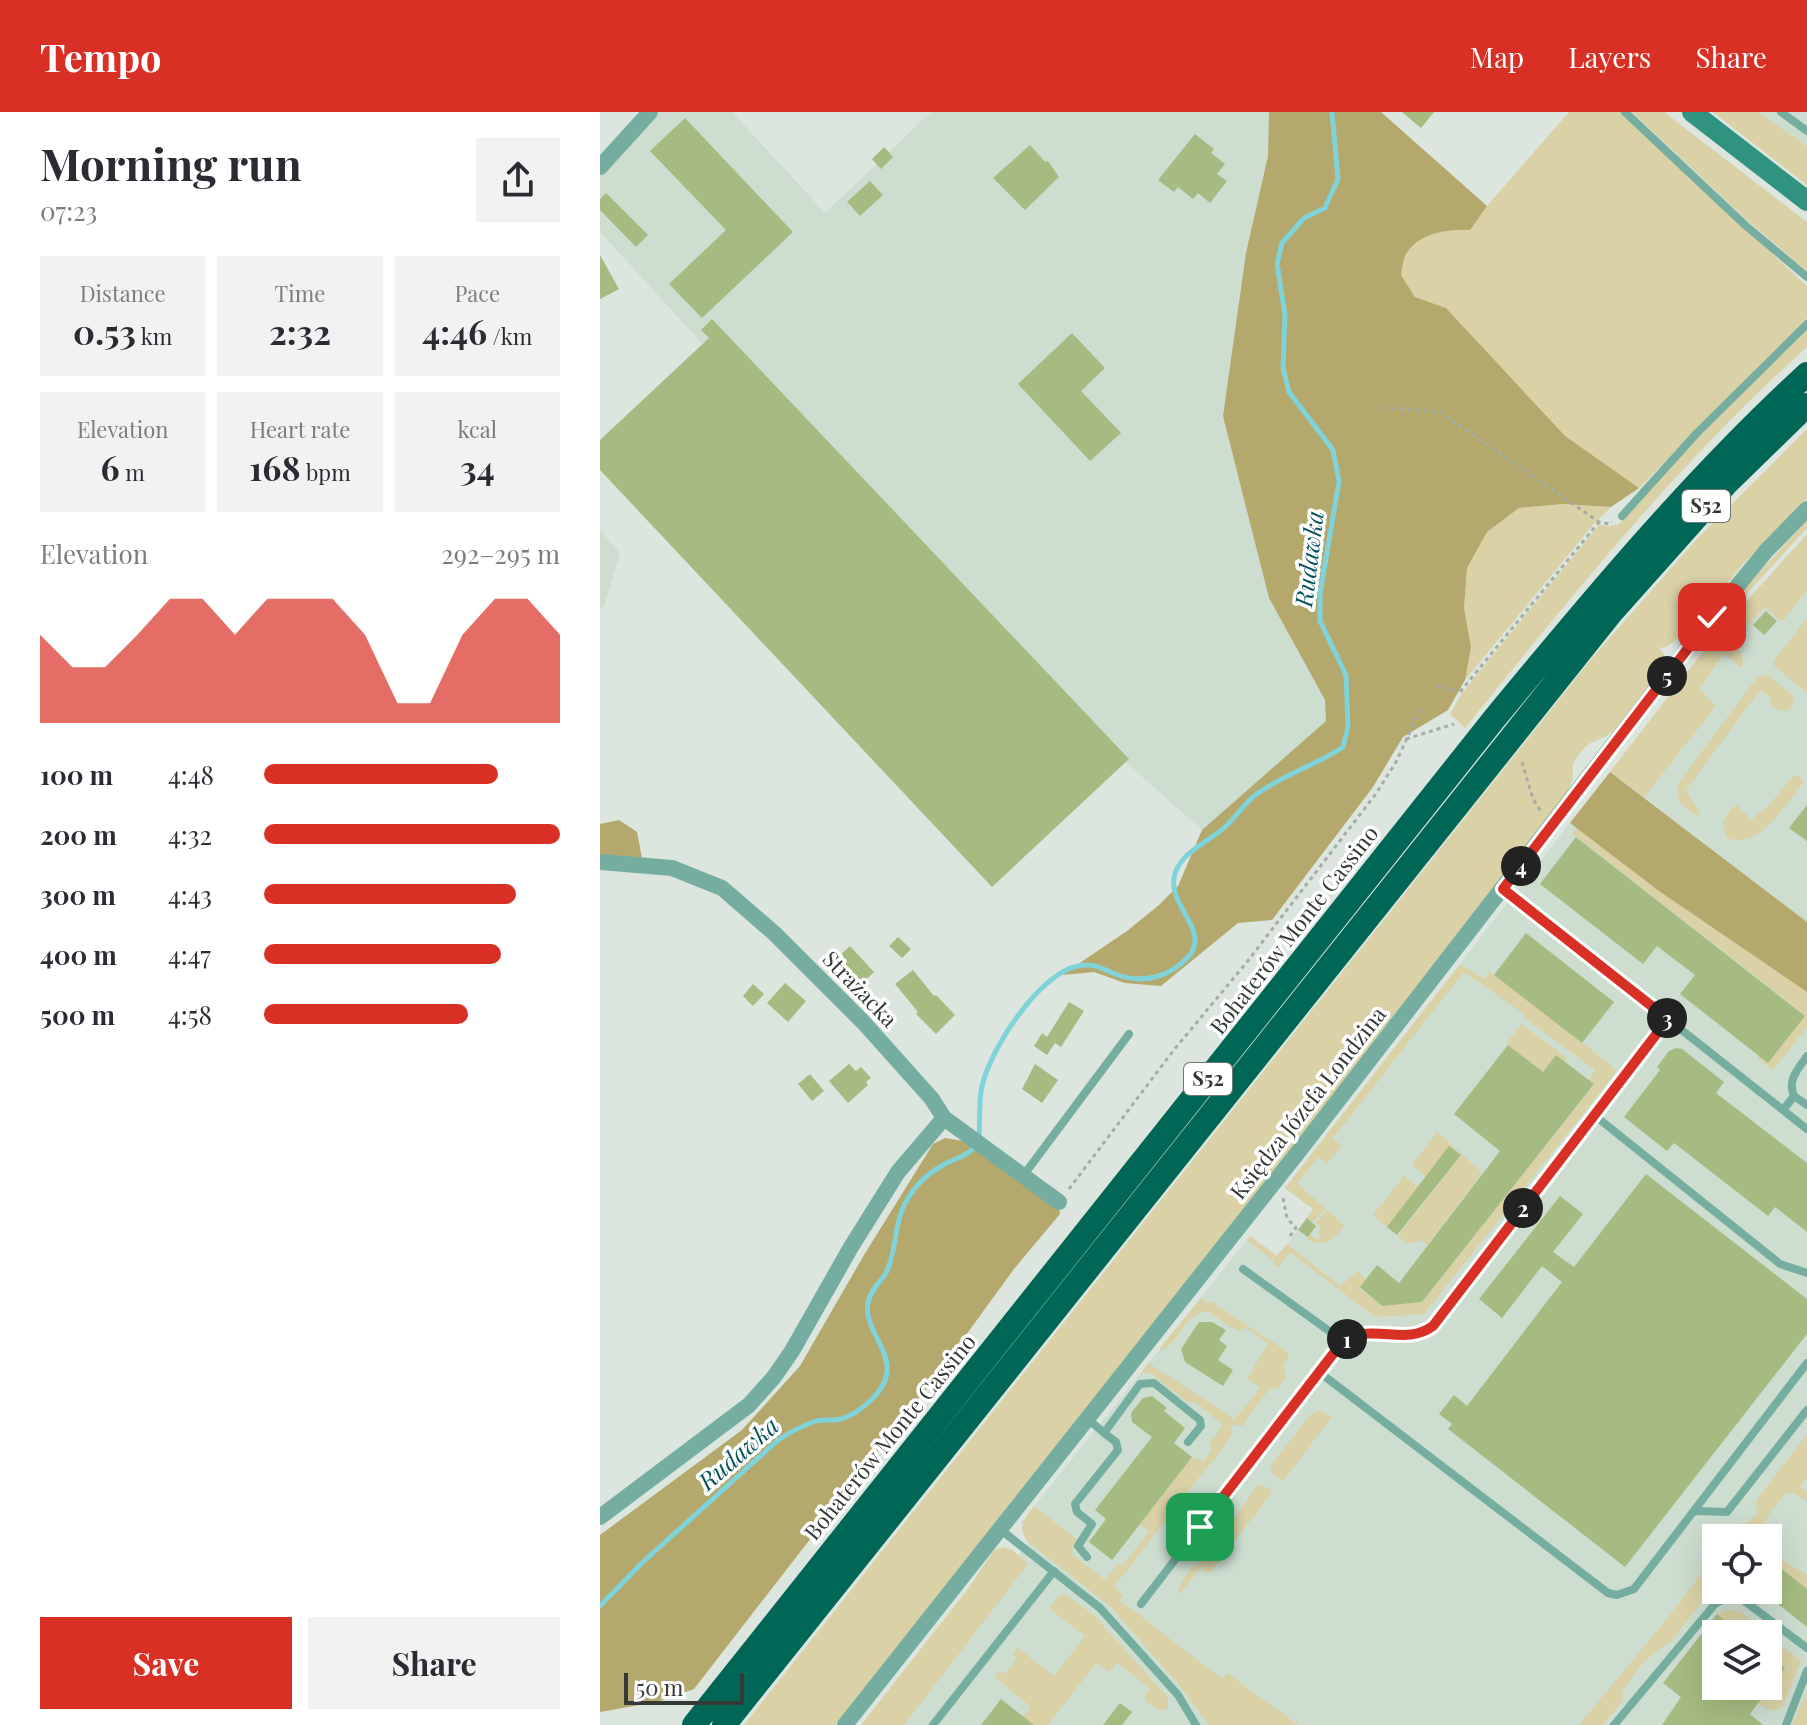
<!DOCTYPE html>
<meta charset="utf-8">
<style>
body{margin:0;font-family:"Playfair Display",serif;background:#f2f2f3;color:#2b2b33;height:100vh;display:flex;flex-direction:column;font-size:30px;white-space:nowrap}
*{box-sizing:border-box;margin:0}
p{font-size:26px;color:#7c7c81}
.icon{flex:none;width:44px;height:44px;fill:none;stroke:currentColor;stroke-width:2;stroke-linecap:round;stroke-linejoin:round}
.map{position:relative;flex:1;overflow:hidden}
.side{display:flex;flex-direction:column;background:#fff;width:600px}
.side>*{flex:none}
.fabs{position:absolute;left:1102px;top:1412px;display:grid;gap:16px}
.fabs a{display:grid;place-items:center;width:80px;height:80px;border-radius:0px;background:#fff;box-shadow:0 8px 32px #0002;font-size:40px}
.scale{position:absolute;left:24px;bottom:20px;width:120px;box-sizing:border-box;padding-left:8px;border:4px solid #363a37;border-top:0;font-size:22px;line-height:28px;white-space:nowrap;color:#363a37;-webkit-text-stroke:6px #fff;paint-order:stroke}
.pin{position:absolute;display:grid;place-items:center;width:68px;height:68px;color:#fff;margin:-34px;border-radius:16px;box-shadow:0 4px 12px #0006}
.km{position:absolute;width:40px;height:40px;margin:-20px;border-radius:50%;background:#222;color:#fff;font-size:22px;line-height:40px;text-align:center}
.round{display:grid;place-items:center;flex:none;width:84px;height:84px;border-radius:0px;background:#f2f2f3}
.overview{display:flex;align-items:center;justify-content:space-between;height:136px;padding:0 40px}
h1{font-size:44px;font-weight:700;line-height:60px}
.metrics{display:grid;grid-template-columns:repeat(3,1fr);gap:12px;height:136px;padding:8px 40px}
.metrics div{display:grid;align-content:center;border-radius:0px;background:#f2f2f3;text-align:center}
.metrics b{font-size:34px;font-weight:700}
.metrics small{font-size:22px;font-weight:400}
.metrics p{font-size:22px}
.chart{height:224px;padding:16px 40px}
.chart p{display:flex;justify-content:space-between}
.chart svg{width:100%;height:144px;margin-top:8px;fill:#d93025;opacity:.7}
.button{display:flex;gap:16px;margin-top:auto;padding:16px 40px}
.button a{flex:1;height:92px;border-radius:0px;background:#d93025;color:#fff;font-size:32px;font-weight:700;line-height:92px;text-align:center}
.button a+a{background:#f2f2f3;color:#2b2b33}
ul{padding:0 40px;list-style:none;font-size:26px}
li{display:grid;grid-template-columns:128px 96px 1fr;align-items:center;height:60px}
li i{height:20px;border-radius:10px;background:#d93025}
header{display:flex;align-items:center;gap:48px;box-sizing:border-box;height:112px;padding:0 40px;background:#d93025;color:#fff}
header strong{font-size:38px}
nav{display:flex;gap:44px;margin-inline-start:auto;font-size:28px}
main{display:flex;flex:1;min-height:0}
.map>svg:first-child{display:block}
</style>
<header>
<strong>Tempo</strong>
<nav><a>Map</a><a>Layers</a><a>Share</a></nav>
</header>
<main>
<section class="side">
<div class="overview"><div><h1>Morning run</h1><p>07:23</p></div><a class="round"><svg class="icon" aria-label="share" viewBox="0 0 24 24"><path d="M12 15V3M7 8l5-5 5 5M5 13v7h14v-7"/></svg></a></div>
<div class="metrics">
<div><p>Distance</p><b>0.53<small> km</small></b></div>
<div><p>Time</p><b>2:32</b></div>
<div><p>Pace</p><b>4:46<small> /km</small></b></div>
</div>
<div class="metrics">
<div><p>Elevation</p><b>6<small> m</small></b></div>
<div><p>Heart rate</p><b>168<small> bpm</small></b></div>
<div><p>kcal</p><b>34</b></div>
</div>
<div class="chart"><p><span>Elevation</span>292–295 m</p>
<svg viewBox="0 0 160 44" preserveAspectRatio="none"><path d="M0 44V17L10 27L20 27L30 17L40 6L50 6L60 17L70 6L80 6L90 6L100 17L110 38L120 38L130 17L140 6L150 6L160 17V44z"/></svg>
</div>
<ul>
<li><b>100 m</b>4:48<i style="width:79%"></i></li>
<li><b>200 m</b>4:32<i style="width:100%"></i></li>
<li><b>300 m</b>4:43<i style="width:85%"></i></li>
<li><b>400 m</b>4:47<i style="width:80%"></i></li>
<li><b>500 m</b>4:58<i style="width:69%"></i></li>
</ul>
<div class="button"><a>Save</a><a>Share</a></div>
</section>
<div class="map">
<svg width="1207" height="1613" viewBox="0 0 1207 1613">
<rect width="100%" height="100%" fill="#dce5de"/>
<path fill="#cdddd0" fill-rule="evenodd" d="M53,0H132L225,101L331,0H669L668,44L646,141L669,486L725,588L726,609L602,718L398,537L187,324L0,120V61Z
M1158,0H1207V34Z
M0,418L20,441L4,494L0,498Z
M1207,448V810L1030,674L1132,531Z
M970,711L1059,779L1207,880V1604L1204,1613H283L435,1422L421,1411L650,1124L677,1144L687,1132L713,1097L685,1076ZM1116,1426H1168V1478H1116ZM1116,1522H1168V1574H1116Z"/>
<path fill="#dad1a6" d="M969,0H1020L1207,174V206L1039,376L964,324L846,196L815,185L801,163C802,158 803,149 805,144C817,121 848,117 870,117L887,94Z
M1032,0H1064L1207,110V159L1148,109Z
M1113,0H1158L1207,34V73Z
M1207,218V235C1080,349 972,483 865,616L850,602L862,581L999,413L1010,414L1019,412L1054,371L1129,293Z
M1207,317V386L1142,453L1090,519L1064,536L1058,535L1064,542C1060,564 1026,613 1006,624C996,629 988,630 980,641C970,653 974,658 972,669C970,679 958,693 953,702L397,1414L235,1613H144L992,546L1097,427Z
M963,392L1011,395L993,413L865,568L871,535L864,496L867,456L887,420L919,396Z
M1207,408V416L1132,498L1137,485Z
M1207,422V478L1182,510L1165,495L1142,520L1135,511V502Z
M1207,506V581L1175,555L1173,550Z
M1120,523C1134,531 1146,539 1142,556L1124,542L1099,577L1116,594L1044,685L1010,660L1115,524Z
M1167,563L1194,584L1192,595L1186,599L1176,597L1171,593L1170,585L1160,578L1086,678L1101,703H1095L1079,690L1077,676L1080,669L1156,567L1159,564Z
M1193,664H1199L1204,670C1186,691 1158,741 1126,725L1123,710L1131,697L1137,693L1151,708L1170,692Z
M977,716L1059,779L1207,880V915L1173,958L1157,946L1159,943L1169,950L1205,903L972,721Z
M860,852L884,867L889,860L894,863L1010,952L1016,960L824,1202L775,1205L690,1140L678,1155L673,1151L674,1149L647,1128L650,1124L677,1144L687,1132L740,1174L758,1160L766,1168L760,1176L782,1194L822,1190L994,973L989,968L995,958L924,905V902L864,860L733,1026L741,1034L727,1052L718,1045L697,1072L725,1096L713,1110L707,1106L713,1097L685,1076Z
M921,912L966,945L964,949L956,943L943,960L908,933L907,931Z
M837,1020L882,1061L827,1133L820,1128L808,1132L798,1124L861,1043L826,1065L812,1053Z
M804,1064L819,1075L787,1115L773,1103Z
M727,1097L744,1114C734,1128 724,1137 707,1127L710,1122L717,1128L721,1124L717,1121L721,1116L716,1111Z
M601,1186L608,1191L611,1189L688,1240L689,1244L683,1253L686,1265L678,1276L669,1277L642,1314L634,1312L630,1318L633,1320L615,1348L611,1350L514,1475L523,1483L520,1488L622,1567L627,1561L698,1613H609L580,1574L511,1495L428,1430C416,1414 424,1408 434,1394L479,1429L470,1441L505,1468L518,1452L523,1453L549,1420L540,1412L592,1345L604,1349L612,1338L609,1332L623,1313L595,1290H587L550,1261H541L548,1251L635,1307L660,1276L647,1267L668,1231L644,1215L638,1220L607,1199C585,1201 581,1229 561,1239L560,1236Z
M719,1299L732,1305L683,1369L671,1361V1353L711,1302Z
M1207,1322V1366L1200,1374L1207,1380V1389L1194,1381H1187C1175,1395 1161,1406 1164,1426H1128C1136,1415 1147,1413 1157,1402L1156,1389Z
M658,1373L667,1375L672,1381L609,1462L600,1456L579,1483C577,1471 592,1452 604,1448Z
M1168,1432L1184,1449L1207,1463V1477L1168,1446Z
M403,1435L412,1438L428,1452L304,1613H261L368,1477L394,1438Z
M1116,1442V1478H1119L1111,1479L1071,1529L1044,1549L1022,1579L1023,1588L1003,1613H979L1070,1503Z
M465,1483L493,1502L568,1586V1596L559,1599L546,1589L545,1584L550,1576L517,1551L509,1560L496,1551L448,1613H434L423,1605L431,1595L395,1565L400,1559L405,1562L417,1546L413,1543L418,1536L454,1564L485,1524L449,1496L458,1485Z
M1126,1498L1141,1500L1167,1520L1168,1527V1522H1142L1117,1502Z
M1186,1537L1199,1547L1200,1551L1183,1594C1174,1602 1166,1597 1158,1591L1185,1556L1174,1547L1180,1538Z
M1207,1579V1613H1192Z"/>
<path fill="#b4a86c" d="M669,0H781L887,94L870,118C848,117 817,121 805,144C803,149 802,158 801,163L815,185L846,196L965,324L1039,376L1011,395L963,392L919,396L887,420L867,456L864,496L871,535L865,568L848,598L803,625L773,675L672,808L638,811L561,874L525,871L494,860L462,863L527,819L559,793L578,774L602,718L726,609L725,588L669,486L623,304L646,141L668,44Z
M1010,660L1207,810V880L1059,779L970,711Z
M19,708L37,720L42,746L0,743V712Z
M345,1026L363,1029L459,1096L460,1102L414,1157L331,1271L94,1577L57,1590L0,1600V1423L142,1318L200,1254L264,1143L333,1032Z"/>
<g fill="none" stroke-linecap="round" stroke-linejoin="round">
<path stroke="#81d3da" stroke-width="5" d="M379,1027C380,1011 379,994 381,979C387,941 439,861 478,854C495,850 503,858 518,863C544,872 570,865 589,844C610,819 569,794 574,766C578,741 607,731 624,716C636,705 645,690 658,681C685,662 716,653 743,635L748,615L746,563L720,509V482L739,369L733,338L689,280L683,256L685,203L677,152L682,131L704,106L725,96L738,67L732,0
M0,1494L43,1450L178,1328C190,1320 202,1314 216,1309C224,1307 233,1309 241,1307C252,1304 264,1295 272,1287C311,1249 262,1224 268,1191C270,1178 281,1170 287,1159C297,1137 294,1109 307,1088C316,1072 331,1059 347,1051C357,1046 366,1044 374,1036"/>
</g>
<path fill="#a6bb82" d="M802,0H834L821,16Z
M85,6L193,120L102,206L69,172L126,118L50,39Z
M595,22L614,37L611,41L625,52L617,62L627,69L610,91L598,81L593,87L578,75L574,80L558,68Z
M430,33L445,50L448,49L459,65L425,98L393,66Z
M284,35L293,45L281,57L272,47Z
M270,69L283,83L260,104L247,90Z
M6,81L48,123L36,135L0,98V87Z
M0,143L19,177L0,187Z
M112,207L529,647L392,775L0,358V328L109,226L101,218Z
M472,221L505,256L481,279L521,321L490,349L418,272Z
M1166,499L1177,509L1164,523L1153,513Z
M1207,693V729L1189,716Z
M976,725L1205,904L1168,951L1080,882L1095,863L1057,834L1043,852L940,772Z
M926,821L1014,890L982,931L894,863Z
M298,825L311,837L302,846L289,834Z
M250,834L274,860L253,880L229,854Z
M313,858L334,884L336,883L355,903L336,922L316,902L318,900L295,872Z
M185,871L206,889L188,910L167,891Z
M153,872L164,882L153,894L143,884Z
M469,890L484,899L461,935L455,931L447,943L434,934L442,921L447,925Z
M908,933L943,960L956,943L994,972L822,1190L782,1194L760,1175L777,1153L799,1171L900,1039L854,1002Z
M1076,936L1082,937L1124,970L1116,981L1207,1051V1120L1175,1095L1168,1104L1074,1031L1067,1039L1024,1005L1060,958L1057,955L1069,939Z
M249,952L256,959L261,955L271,966L266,970L268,973L248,991L229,969Z
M435,952L458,968L442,991L422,977Z
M210,962L224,979L212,989L198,972Z
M849,1034L861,1043L797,1123L787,1115Z
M1046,1062L1207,1187V1222L1025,1455L848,1317L852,1312L839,1302L854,1283L867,1294L962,1170L942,1154L902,1206L879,1187L960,1084L983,1102L953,1140L974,1155Z
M707,1106L716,1114L708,1125L698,1118Z
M599,1210H612L626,1218L619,1228L627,1234L618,1248L633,1258L623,1274L585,1250L581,1237Z
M552,1284L567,1296L564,1299L585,1316L574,1331L592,1345L512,1448L489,1430L506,1407L495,1398L552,1325L532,1310L531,1301L543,1286Z
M1168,1446L1207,1477V1515L1168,1484Z
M1117,1502L1142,1522H1116V1574H1168V1542L1185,1556L1150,1602L1163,1613H1062L1081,1585L1063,1571Z
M401,1587L434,1613H381Z
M520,1591L532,1600L522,1613H503Z"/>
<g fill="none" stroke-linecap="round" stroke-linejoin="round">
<path stroke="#a6ada7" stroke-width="3" stroke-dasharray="4 4" stroke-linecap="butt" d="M783,296L840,300L999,410L1009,412L1012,410
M837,574L860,580L999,410
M806,627L854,612
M922,650L933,687L942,701
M469,1077L573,939L647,850L775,683L796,650L822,594
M683,1086L687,1106L696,1116L690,1124"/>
<path stroke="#75aea0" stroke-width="8" d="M1025,0L1145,113L1207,165
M1181,0L1207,19
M1022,404L1096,322L1207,212
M903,777L1207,1017
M1194,984L1207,993
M1183,998L1194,984C1187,968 1198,957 1207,944
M994,1003L1180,1152L1207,1161
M423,1064L529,922
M643,1157L743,1229
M719,1260L1008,1481L1017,1483L1034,1477L1207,1251
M488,1307L504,1321L540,1272L554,1271L600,1308L601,1314L588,1330
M1094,1399L1127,1400L1207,1298
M401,1418L500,1496L578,1583L596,1613
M487,1445L478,1434L492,1412L477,1400L475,1392L518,1338L516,1330L504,1321
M541,1492L743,1229C775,1211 804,1235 833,1214L1068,907
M333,1613L454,1459
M1014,1613L1115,1492C1125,1486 1133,1483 1143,1488L1207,1536
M1186,1613L1207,1559"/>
<path stroke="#75aea0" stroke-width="16" d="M0,55L50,0
M0,750L72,756L122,776L174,821L264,911L332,987L344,1006L459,1090
M0,1405L149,1293L174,1265L192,1239L251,1135L298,1060L344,1006
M245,1613L699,1039L1112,505L1166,439L1207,397"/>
<path stroke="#309380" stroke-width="20" d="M1092,0L1207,89"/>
<path stroke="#006656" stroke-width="24" d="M94,1613L894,607C993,487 1092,368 1207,262
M124,1613L1011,501L1126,372L1207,293"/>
</g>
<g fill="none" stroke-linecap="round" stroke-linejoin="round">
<defs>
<path id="route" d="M600,1415L743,1229C775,1210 804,1235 833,1214L1068,907L903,777L1112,505"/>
</defs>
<use href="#route" stroke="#fff" stroke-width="16"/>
<use href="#route" stroke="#d93025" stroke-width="10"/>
</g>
<g text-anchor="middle" stroke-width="7" stroke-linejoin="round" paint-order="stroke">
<g fill="#fff" stroke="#727573" stroke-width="2">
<rect x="1082" y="378" width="48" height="32" rx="6"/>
<rect x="584" y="951" width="48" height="32" rx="6"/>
</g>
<g font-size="20" font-weight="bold" fill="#363a37">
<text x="1106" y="401">S52</text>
<text x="608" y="974">S52</text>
</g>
<g font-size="22" fill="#363a37" stroke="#fff">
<text transform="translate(694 818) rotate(-52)" y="8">Bohaterów Monte Cassino</text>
<text transform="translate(260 877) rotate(46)" y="8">Strażacka</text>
<text transform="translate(708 991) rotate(-52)" y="8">Księdza Józefa Londzina</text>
<text transform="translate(290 1325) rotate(-51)" y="8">Bohaterów Monte Cassino</text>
</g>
<g font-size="24" font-style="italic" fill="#055258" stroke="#fff">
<text transform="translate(710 447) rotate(-83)" y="8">Rudawka</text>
<text transform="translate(139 1342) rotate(-41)" y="8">Rudawka</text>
</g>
</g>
</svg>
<div class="fabs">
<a><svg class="icon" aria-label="locate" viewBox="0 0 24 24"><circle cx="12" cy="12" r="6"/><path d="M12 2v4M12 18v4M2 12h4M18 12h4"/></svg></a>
<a><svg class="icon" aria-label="layers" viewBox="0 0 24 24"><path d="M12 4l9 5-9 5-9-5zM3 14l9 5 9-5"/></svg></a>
</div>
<div class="scale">50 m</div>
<div class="pin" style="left:600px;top:1415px;background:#1e9e55"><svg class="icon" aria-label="arrive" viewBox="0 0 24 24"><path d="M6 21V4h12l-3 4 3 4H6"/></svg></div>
<div class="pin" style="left:1112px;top:505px;background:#d93025"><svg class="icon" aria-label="check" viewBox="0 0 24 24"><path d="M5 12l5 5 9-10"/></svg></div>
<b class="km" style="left:747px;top:1227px">1</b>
<b class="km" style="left:923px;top:1096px">2</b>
<b class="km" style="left:1067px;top:906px">3</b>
<b class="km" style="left:921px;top:754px">4</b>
<b class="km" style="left:1067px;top:564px">5</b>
</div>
</main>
